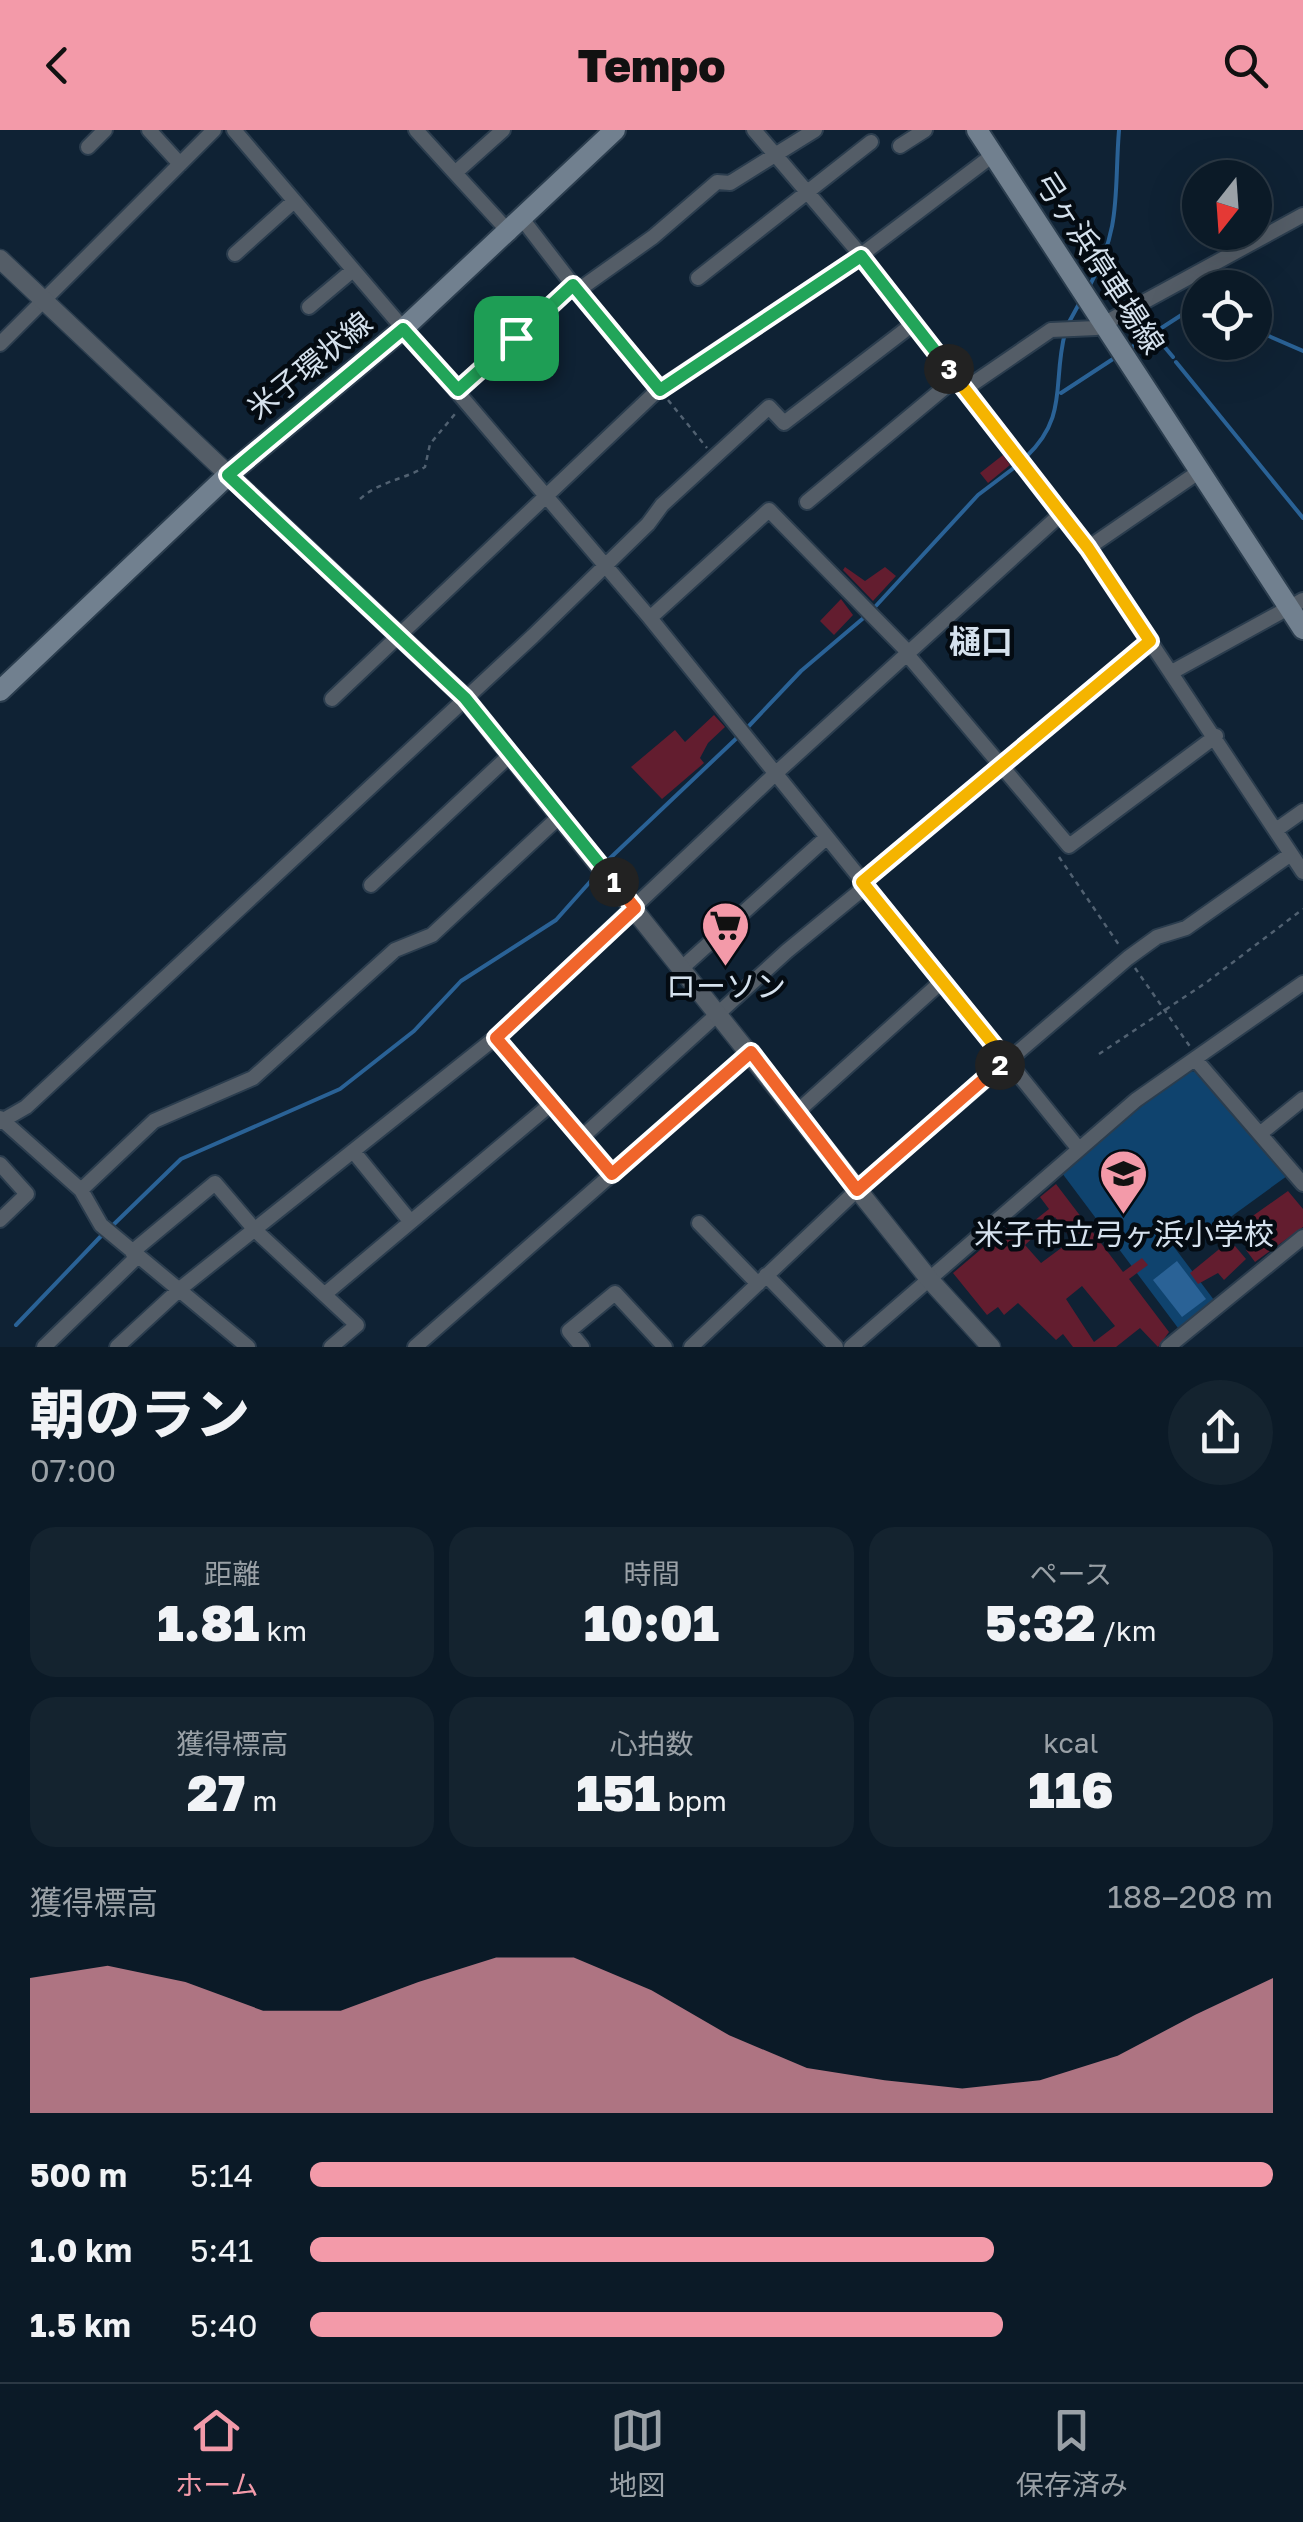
<!DOCTYPE html>
<html lang="ja">
<meta charset="utf-8">
<style>
body{margin:0;font-family:"Golos Text","Noto Sans JP",sans-serif;background:#14232f;color:#f1f3f6;height:100vh;display:flex;flex-direction:column;font-size:38px;white-space:nowrap}
*{box-sizing:border-box;margin:0}
p{font-size:32px;color:#9aa1a7}
.icon{flex:none;width:55px;height:55px;fill:none;stroke:currentColor;stroke-width:2;stroke-linecap:round;stroke-linejoin:round}
.map{position:relative;height:1217px;overflow:hidden}
.drawer{display:flex;flex-direction:column;background:#0b1a27;flex:1}
.drawer>*{flex:none}
.needle{width:65px;rotate:197deg}
.fabs{position:absolute;left:1182px;top:30px;display:grid;gap:20px}
.fabs a{display:grid;place-items:center;width:90px;height:90px;border-radius:50%;background:#0b1a27;box-shadow:0 10px 40px #0002,0 0 0 2px #2b3844;font-size:50px}
.pin{position:absolute;display:grid;place-items:center;width:85px;height:85px;color:#fff;margin:-42px;border-radius:20px;box-shadow:0 5px 15px #0006}
.km{position:absolute;width:50px;height:50px;margin:-25px;border-radius:50%;background:#222;color:#fff;font-size:28px;line-height:50px;text-align:center}
.round{display:grid;place-items:center;flex:none;width:105px;height:105px;border-radius:52px;background:#14232f}
.headline{display:flex;align-items:center;justify-content:space-between;height:170px;padding:0 30px}
h1{font-size:55px;font-weight:800;line-height:75px}
.metrics{display:grid;grid-template-columns:repeat(3,1fr);gap:15px;height:170px;padding:10px 30px}
.metrics div{display:grid;align-content:center;border-radius:25px;background:#14232f;text-align:center}
.metrics b{font-size:50px;font-weight:800}
.metrics small{font-size:28px;font-weight:400}
.metrics p{font-size:28px}
.chart{height:280px;padding:20px 30px}
.chart p{display:flex;justify-content:space-between}
.chart svg{width:100%;height:180px;margin-top:10px;fill:#f39aa9;opacity:.7}
ul{padding:0 30px;list-style:none;font-size:32px}
li{display:grid;grid-template-columns:160px 120px 1fr;align-items:center;height:75px}
li i{height:25px;border-radius:12px;background:#f39aa9}
header{display:flex;justify-content:space-between;align-items:center;height:130px;padding:0 30px;background:#f39aa9;color:#111;font-size:45px;font-weight:800}
.menu{display:flex;justify-content:space-around;align-items:center;height:140px;border-top:2px solid #2b3844;background:#0b1a27;font-size:28px;color:#9aa1a7}
.menu a{display:grid;justify-items:center;gap:5px}
.menu .selected{color:#f39aa9}
.map>svg:first-child{display:block}
</style>
<header><svg class="icon" aria-label="back" viewBox="0 0 24 24"><path d="M15 5l-7 7 7 7"/></svg>Tempo<svg class="icon" aria-label="search" viewBox="0 0 24 24"><circle cx="10" cy="10" r="6"/><path d="M15 15l6 6"/></svg></header>
<div class="map">
<svg width="1303" height="1217" viewBox="0 0 1303 1217">
<rect width="100%" height="100%" fill="#0f2234"/>
<path fill="#0f436e" d="M1188,941L1202,942L1287,1046L1192,1115L1176,1097L1165,1105L1214,1170L1178,1198L1062,1043L1104,1005Z"/>
<path fill="#2a6296" d="M1177,1131L1206,1169L1182,1187L1153,1150Z"/>
<g fill="none" stroke-linecap="round" stroke-linejoin="round">
<path stroke="#2a6296" stroke-width="4" d="M1090,155C1122,97 1114,62 1119,0
M1068,194L1080,172
M1255,200L1303,221
M1153,203L1173,227
M1129,219L1200,173
M1176,232L1303,388
M1061,263L1116,227
M1026,327C1069,286 1052,253 1065,203
M874,478L978,365L1019,334
M747,598L801,541L867,485
M606,732L740,605
M110,1098L181,1029L340,959L414,901L461,851L556,790L597,744
M16,1195L103,1104"/>
</g>
<path fill="#631d2f" fill-rule="evenodd" d="M1003,325L1010,335L988,353L980,343Z
M845,437L865,451L885,437L896,446L873,471L843,440Z
M841,469L853,485L834,505L820,491Z
M714,585L725,597L708,613L700,628L704,633L662,669L631,637L675,600L685,612Z
M1056,1054L1123,1142L1142,1128L1148,1135L1129,1149L1169,1202L1158,1217L1140,1198L1116,1217H1073L1063,1204L1056,1210L1018,1173L1004,1185L998,1177L987,1185L953,1143L1006,1098L1017,1092L1024,1099L1049,1079L1040,1067ZM1055,1087L1072,1110L1041,1133L1025,1115ZM1082,1156L1115,1196L1094,1212L1066,1169Z
M1288,1061L1303,1079V1097L1255,1132L1246,1120L1258,1111L1247,1090Z
M1223,1116L1226,1120L1235,1116L1246,1129L1224,1150L1218,1143L1198,1154L1190,1143Z"/>
<g fill="none" stroke-linecap="round" stroke-linejoin="round">
<defs>
<path id="minor" d="M149,0L180,34
M234,0L650,488L1078,1018
M416,0L455,43L503,0
M754,0L861,125L1088,418L1303,742
M900,16L925,0
M88,17L105,0
M455,43L510,103
M235,124L294,71
M698,148L871,12
M574,156L659,259
M577,161L653,107L717,52L730,53L815,0
M309,177L353,140
M0,214L214,0
M965,259L1051,200L1096,198L1303,85
M457,260L573,155L523,90
M807,372L956,248
M1088,418L1200,341
M650,488L769,380L908,522
M906,523L1069,716L1216,606
M1172,542L1303,470
M332,569L659,259L861,125L993,25
M1276,700L1303,681
M862,752L1150,511
M371,755L510,625
M683,837L826,708
M1195,929L1303,1054
M551,974L611,1044
M798,981L940,853
M0,988L81,1060L101,1095L248,1217
M0,992L26,977L533,506L648,394L662,375L769,277L784,293L913,194
M1261,1003L1303,969
M580,1009L787,821L865,757
M353,1021L410,1091
M0,1034L27,1064L0,1090
M81,1060L154,991L253,948L395,820L432,805L560,686
M699,1093L758,1154
M132,1122L215,1053L255,1100L357,1195L331,1217
M766,1145L836,1217
M325,1164L551,974L495,908
M44,1217L137,1127
M117,1217L181,1158L495,908L775,644L1062,383
M415,1217L751,922
M582,1217L569,1201L615,1163L665,1217
M691,1217L857,1060L1128,828L1157,807L1186,798L1291,724
M851,1217L1136,970L1303,853
M1168,1217L1303,1107"/>
<path id="tertiary" d="M0,129L465,568L929,1149L991,1217"/>
<path id="secondary" d="M977,0L1303,499
M0,561L228,345L403,199L615,0"/>
</defs>
<use href="#minor" stroke="#2b3d4e" stroke-width="18"/>
<use href="#tertiary" stroke="#2b3d4e" stroke-width="21"/>
<use href="#secondary" stroke="#2b3d4e" stroke-width="24"/>
<path stroke="#516171" stroke-width="2.5" stroke-dasharray="5 5" stroke-linecap="butt" d="M668,270L707,318
M360,369C380,351 403,350 425,337L430,314L455,284
M1059,727L1119,815
M1135,838L1191,918
M1099,924L1207,852L1303,779"/>
<use href="#minor" stroke="#545d67" stroke-width="14"/>
<use href="#tertiary" stroke="#545d67" stroke-width="18"/>
<use href="#secondary" stroke="#71808f" stroke-width="20"/>
</g>
<g fill="none" stroke-linecap="round" stroke-linejoin="round">
<defs>
<path id="split-1" d="M516,208L458,260L403,199L228,345L465,568L614,752"/>
<path id="split-2" d="M614,752L635,778L496,908L612,1044L751,922L857,1060L1000,935"/>
<path id="split-3" d="M949,239L1088,418L1150,511L862,752L1006,930L1000,935"/>
<path id="split-4" d="M516,208L573,155L660,260L861,126L949,239"/>
</defs>
<use href="#split-1" stroke="#fff" stroke-width="20"/>
<use href="#split-2" stroke="#fff" stroke-width="20"/>
<use href="#split-3" stroke="#fff" stroke-width="20"/>
<use href="#split-4" stroke="#fff" stroke-width="20"/>
<use href="#split-1" stroke="#22a559" stroke-width="12"/>
<use href="#split-2" stroke="#f0652b" stroke-width="12"/>
<use href="#split-3" stroke="#f5b400" stroke-width="12"/>
<use href="#split-4" stroke="#22a559" stroke-width="12"/>
</g>
<defs>
<symbol id="supermarket-pin" viewBox="-11 -11 22 30"><path d="M0 17L-7.5 6A9.5 9.5 0 1 1 7.5 6Z" fill="#f39aa9" stroke="#040b12"/><path d="M-6-5.5h2.5l.6 2H6L4.5 2H-2.5L-4.4-4H-6ZM-1.5 3.2a1.3 1.3 0 1 0 .1 0ZM3 3.2a1.3 1.3 0 1 0 .1 0Z" fill="#111"/></symbol>
<symbol id="school-pin" viewBox="-11 -11 22 30"><path d="M0 17L-7.5 6A9.5 9.5 0 1 1 7.5 6Z" fill="#f39aa9" stroke="#040b12"/><path d="M0-5L7-2L0 1L-7-2ZM-4 1L0 2.5L4 1V4Q0 6-4 4Z" fill="#111"/></symbol>
</defs>
<g fill-rule="evenodd">
<use href="#supermarket-pin" x="698" y="768" width="55" height="75"/>
<use href="#school-pin" x="1096" y="1016" width="55" height="75"/>
</g>
<g text-anchor="middle" stroke-width="9" stroke-linejoin="round" paint-order="stroke">
<g font-size="30" fill="#d5e1ed" stroke="#040b12">
<text transform="translate(1099 133) rotate(57)" y="10">弓ヶ浜停車場線</text>
<text transform="translate(310 236) rotate(-39)" y="10">米子環状線</text>
</g>
<g font-size="30" fill="#d5e1ed" stroke="#040b12">
<text x="726" y="867">ローソン</text>
<text x="1124" y="1115">米子市立弓ヶ浜小学校</text>
</g>
<g font-size="32" font-weight="bold" fill="#d5e1ed" stroke="#040b12">
<text x="981" y="523">樋口</text>
</g>
</g>
</svg>
<div class="fabs">
<a><svg class="needle" viewBox="-14 -14 28 28"><path d="M0-13l5 13h-10z" fill="#e53935"/><path d="M0 13l5-13h-10z" fill="#9aa1a7"/></svg></a>
<a><svg class="icon" aria-label="locate" viewBox="0 0 24 24"><circle cx="12" cy="12" r="6"/><path d="M12 2v4M12 18v4M2 12h4M18 12h4"/></svg></a>
</div>
<div class="pin" style="left:516px;top:208px;background:#1e9e55"><svg class="icon" aria-label="arrive" viewBox="0 0 24 24"><path d="M6 21V4h12l-3 4 3 4H6"/></svg></div>
<b class="km" style="left:614px;top:752px">1</b>
<b class="km" style="left:1000px;top:935px">2</b>
<b class="km" style="left:949px;top:239px">3</b>
</div>
<section class="drawer">
<div class="headline"><div><h1>朝のラン</h1><p>07:00</p></div><a class="round"><svg class="icon" aria-label="share" viewBox="0 0 24 24"><path d="M12 15V3M7 8l5-5 5 5M5 13v7h14v-7"/></svg></a></div>
<div class="metrics">
<div><p>距離</p><b>1.81<small> km</small></b></div>
<div><p>時間</p><b>10:01</b></div>
<div><p>ペース</p><b>5:32<small> /km</small></b></div>
</div>
<div class="metrics">
<div><p>獲得標高</p><b>27<small> m</small></b></div>
<div><p>心拍数</p><b>151<small> bpm</small></b></div>
<div><p>kcal</p><b>116</b></div>
</div>
<div class="chart"><p><span>獲得標高</span>188–208 m</p>
<svg viewBox="0 0 160 44" preserveAspectRatio="none"><path d="M0 44V11L10 8L20 12L30 19L40 19L50 12L60 6L70 6L80 14L90 25L100 33L110 36L120 38L130 36L140 30L150 20L160 11V44z"/></svg>
</div>
<ul>
<li><b>500 m</b>5:14<i style="width:100%"></i></li>
<li><b>1.0 km</b>5:41<i style="width:71%"></i></li>
<li><b>1.5 km</b>5:40<i style="width:72%"></i></li>
</ul>
</section>
<nav class="menu">
<a class="selected"><svg class="icon" aria-label="home" viewBox="0 0 24 24"><path d="M3 11l9-7 9 7M6 9v11h12V9"/></svg>ホーム</a>
<a><svg class="icon" aria-label="map" viewBox="0 0 24 24"><path d="M3 6l6-2 6 2 6-2v14l-6 2-6-2-6 2zM9 4v14M15 6v14"/></svg>地図</a>
<a><svg class="icon" aria-label="saved" viewBox="0 0 24 24"><path d="M7 4h10v16l-5-4-5 4z"/></svg>保存済み</a>
</nav>
